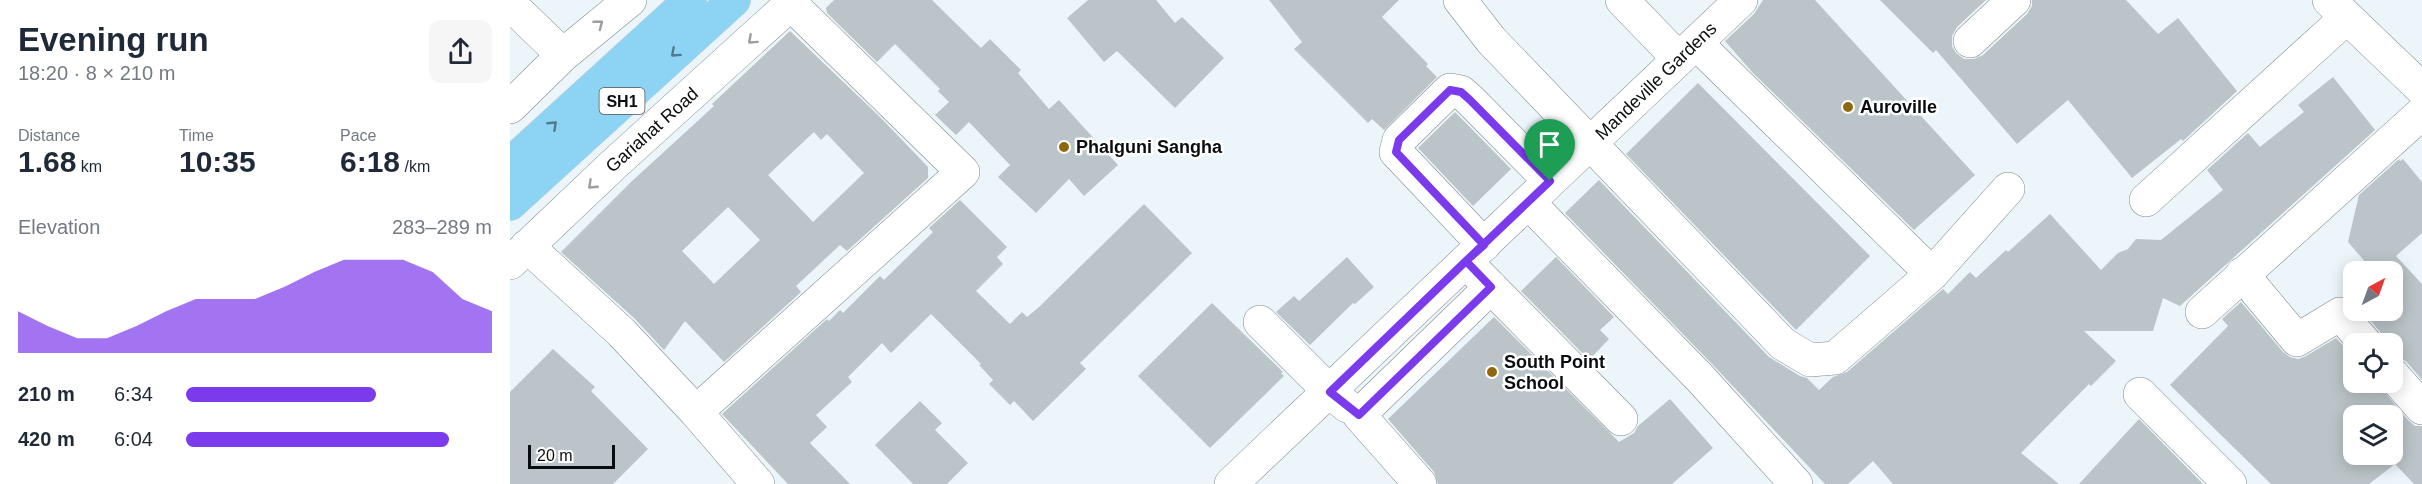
<!DOCTYPE html>
<meta charset="utf-8">
<style>
body{margin:0;font-family:Arial,sans-serif;background:#f6f6f7;color:#1f2937;height:100vh;display:flex;flex-direction:column;font-size:22px;white-space:nowrap}
*{box-sizing:border-box;margin:0}
p{font-size:20px;color:#747a83}
.icon{flex:none;width:33px;height:33px;fill:none;stroke:currentColor;stroke-width:2;stroke-linecap:round;stroke-linejoin:round}
.map{position:relative;flex:1;overflow:hidden}
.panel{display:flex;flex-direction:column;background:#fff;width:510px}
.panel>*{flex:none}
.needle{width:39px;rotate:41deg}
.tools{position:absolute;left:1833px;top:261px;display:grid;gap:12px}
.tools a{display:grid;place-items:center;width:60px;height:60px;border-radius:12px;background:#fff;box-shadow:0 3px 15px #0003;font-size:30px}
.scale{position:absolute;left:18px;bottom:15px;width:87px;box-sizing:border-box;padding-left:6px;border:3px solid #0a0d0f;border-top:0;font-size:16px;line-height:21px;white-space:nowrap;color:#0a0d0f;-webkit-text-stroke:4px #fff;paint-order:stroke}
.pin{position:absolute;display:grid;place-items:center;width:51px;height:51px;color:#fff;margin:-62px -26px;border-radius:50% 50% 50% 0;rotate:-45deg;box-shadow:0 0 6px #0007}
.pin .icon{rotate:45deg}
.round{display:grid;place-items:center;flex:none;width:63px;height:63px;border-radius:12px;background:#f6f6f7}
.summary{display:flex;align-items:center;justify-content:space-between;height:102px;padding:0 18px}
h1{font-size:33px;font-weight:600;line-height:45px}
.figures{display:grid;grid-template-columns:repeat(3,1fr);gap:9px;height:102px;padding:6px 18px}
.figures div{display:grid;align-content:center}
.figures b{font-size:30px;font-weight:600}
.figures small{font-size:16px;font-weight:400}
.figures p{font-size:16px}
.chart{height:168px;padding:12px 18px}
.chart p{display:flex;justify-content:space-between}
.chart svg{width:100%;height:108px;margin-top:6px;fill:#7c3aed;opacity:.7}
ul{padding:0 18px;list-style:none;font-size:20px}
li{display:grid;grid-template-columns:96px 72px 1fr;align-items:center;height:45px}
li i{height:15px;border-radius:8px;background:#7c3aed}
main{display:flex;flex:1;min-height:0}
.map>svg:first-child{display:block}
</style>
<main>
<section class="panel">
<div class="summary"><div><h1>Evening run</h1><p>18:20 · 8 × 210 m</p></div><a class="round"><svg class="icon" aria-label="share" viewBox="0 0 24 24"><path d="M12 15V3M7 8l5-5 5 5M5 13v7h14v-7"/></svg></a></div>
<div class="figures">
<div><p>Distance</p><b>1.68<small> km</small></b></div>
<div><p>Time</p><b>10:35</b></div>
<div><p>Pace</p><b>6:18<small> /km</small></b></div>
</div>
<div class="chart"><p><span>Elevation</span>283–289 m</p>
<svg viewBox="0 0 160 44" preserveAspectRatio="none"><path d="M0 44V27L10 33L20 38L30 38L40 33L50 27L60 22L70 22L80 22L90 17L100 11L110 6L120 6L130 6L140 11L150 22L160 27V44z"/></svg>
</div>
<ul>
<li><b>210 m</b>6:34<i style="width:62%"></i></li>
<li><b>420 m</b>6:04<i style="width:86%"></i></li>
</ul>
</section>
<div class="map">
<svg width="1912" height="484" viewBox="0 0 1912 484">
<rect width="100%" height="100%" fill="#ecf5fa"/>
<path fill="#bbc4c8" fill-rule="evenodd" d="M324,0H422L471,48L480,39L511,70L508,73L539,109L549,100L608,165L574,196L559,179L526,213L488,177L500,165L459,122L446,135L425,115L439,102L428,91L430,89L385,44L367,62L317,13L316,8Z
M578,0H646L665,23L672,17L714,58L665,108L607,51L594,62L557,18Z
M759,0H889L872,17L918,64L916,66L927,77L874,130L862,119L858,123L784,49L792,42Z
M1253,0H1305L1465,175L1404,230L1242,72L1215,41L1244,14Z
M1370,0H1476L1447,27L1442,36V46L1446,53L1454,59H1464L1473,55L1517,14L1522,6V0H1616L1648,34L1668,18L1727,91L1673,141L1671,139L1622,178L1558,100L1507,144L1426,50L1423,53Z
M280,31L371,118L418,167V178L337,251L330,245L286,286L291,292L214,362L175,321L154,350L124,318L51,252L121,182L204,106L202,104ZM304,132L311,140L317,134L354,173L303,222L258,175ZM218,207L250,240L204,284L172,251Z
M1823,77L1865,130L1670,306L1653,298L1643,331H1574L1606,361L1581,386L1579,384L1511,453L1549,484H1383L1363,461L1338,484H1315L1203,365L1055,213L1089,180L1259,357L1290,376L1297,378L1309,390L1323,377L1337,372L1433,289L1438,294L1460,272L1466,278L1496,250L1498,252L1540,214L1591,270L1608,253L1618,249L1626,239L1651,240L1713,190L1697,170L1738,133L1750,147L1794,112L1788,105Z
M1188,83L1360,256L1286,330L1116,154Z
M945,112L1001,169L963,206L908,148Z
M1889,159L1890,161L1893,159L1912,182V233L1886,256L1912,284V380L1896,361L1882,356V344H1874L1870,332L1852,310H1882V272H1864L1838,242L1849,195Z
M450,200L497,247L487,257L493,264L466,291L500,324L512,312L517,317L528,308L634,204L682,253L570,363L576,369L523,421L504,401L500,405L479,384L483,380L469,365L471,364L421,314L381,353L372,343L338,377L342,382L306,415L317,427L300,443L340,484H278L212,414L317,319L319,321L330,310L333,313L370,276L374,280L423,232L419,228Z
M837,257L864,287L845,304L843,303L800,345L766,312L784,296L789,301Z
M1046,257L1104,317L1090,330L1099,339L1079,360L1011,291Z
M1731,302L1773,352L1780,357L1788,359L1796,356L1826,338L1844,357V382H1866L1898,420L1905,426H1912V484H1904L1885,464L1859,484H1761L1660,385L1718,326L1712,319ZM1844,416H1882V454H1844Z
M702,303L773,372L771,373L774,376L700,448L628,376Z
M984,317L1109,442L1124,433L1128,426L1160,399L1203,448L1162,484H928L924,472L878,419Z
M43,349L85,387L81,391L138,449L103,484H0V392Z
M410,401L432,423L425,430L458,463L437,484H403L365,445Z
M1629,419L1693,484H1569Z"/>
<g fill="none" stroke-linecap="round" stroke-linejoin="round">
<defs>
<path id="minor" d="M950,0L981,40L1273,344L1300,360L1325,358L1422,274L1498,189
M1112,0L1169,59
M1819,0L1912,89
M0,4L53,55
M1460,41L1504,0
M1186,43L1422,274
M0,107L53,55L120,0
M1636,200L1836,18
M1018,202L1190,378L1286,484
M974,245L886,152L889,140L940,90L951,92L960,100L1040,181
M17,246L111,332L186,412L248,484
M0,263L102,166L285,0
M965,271L1111,419
M1732,274L1787,340L1830,314L1856,344
M1692,312L1912,113
M750,322L820,392L837,406
M1882,374L1912,408
M1630,394L1720,484
M186,412L453,172L281,4
M721,484L1231,0
M910,484L849,415L981,287"/>
<path id="major" d="M0,164L180,0
M0,204L224,0"/>
</defs>
<use href="#minor" stroke="#80888d" stroke-width="34"/>
<use href="#major" stroke="#d3d3d4" stroke-width="34"/>
<use href="#minor" stroke="#fff" stroke-width="33"/>
<use href="#major" stroke="#8dd4f4" stroke-width="33"/>
</g>
<defs><path id="oneway-chevron" d="M-2-3.5L2.5 0L-2 3.5" fill="none" stroke-width="1.6" stroke-linecap="round" stroke-linejoin="round" transform="scale(1.5)"/></defs>
<g stroke="#9d9e9f">
<use href="#oneway-chevron" transform="translate(89 24) rotate(-38)"/>
<use href="#oneway-chevron" transform="translate(242 40) rotate(138)"/>
<use href="#oneway-chevron" transform="translate(82 185) rotate(137)"/>
</g>
<g stroke="#527a8d">
<use href="#oneway-chevron" transform="translate(165 53) rotate(138)"/>
<use href="#oneway-chevron" transform="translate(43 125) rotate(-43)"/>
</g>
<g fill="none" stroke-linecap="round" stroke-linejoin="round">
<defs>
<path id="route" d="M1040,181L956,261L820,392L849,415L981,287L956,261L974,245L886,152L889,140L940,90L951,92L960,100L1040,181"/>
</defs>
<use href="#route" stroke="#fff" stroke-width="12"/>
<use href="#route" stroke="#7c3aed" stroke-width="8"/>
</g>
<g fill="#90690f" stroke="#fff" stroke-width="2">
<circle cx="1338" cy="107" r="6"/>
<circle cx="554" cy="147" r="6"/>
<circle cx="982" cy="372" r="6"/>
</g>
<g text-anchor="middle" stroke-width="5" stroke-linejoin="round" paint-order="stroke">
<rect fill="#fff" stroke="#545657" stroke-width="1.5" x="89.5" y="88" width="45" height="26" rx="4.5"/>
<g font-size="16" font-weight="bold" fill="#0a0d0f">
<text x="112" y="107">SH1</text>
</g>
<g font-size="18" fill="#0a0d0f" stroke="#fff">
<text transform="translate(1146 81) rotate(-44)" y="6">Mandeville Gardens</text>
<text transform="translate(142 130) rotate(-42)" y="6">Gariahat Road</text>
</g>
<g font-size="18" font-weight="bold" fill="#0a0d0f" stroke="#fff" text-anchor="start">
<text x="1350" y="113">Auroville</text>
<text x="566" y="153">Phalguni Sangha</text>
<text x="994" y="368">South Point<tspan x="994" dy="21">School</tspan></text>
</g>
</g>
</svg>
<div class="tools">
<a><svg class="needle" viewBox="-14 -14 28 28"><path d="M0-13l5 13h-10z" fill="#e53935"/><path d="M0 13l5-13h-10z" fill="#747a83"/></svg></a>
<a><svg class="icon" aria-label="locate" viewBox="0 0 24 24"><circle cx="12" cy="12" r="6"/><path d="M12 2v4M12 18v4M2 12h4M18 12h4"/></svg></a>
<a><svg class="icon" aria-label="layers" viewBox="0 0 24 24"><path d="M12 4l9 5-9 5-9-5zM3 14l9 5 9-5"/></svg></a>
</div>
<div class="scale">20 m</div>
<div class="pin" style="left:1040px;top:181px;background:#1e9e55"><svg class="icon" aria-label="arrive" viewBox="0 0 24 24"><path d="M6 21V4h12l-3 4 3 4H6"/></svg></div>
</div>
</main>
